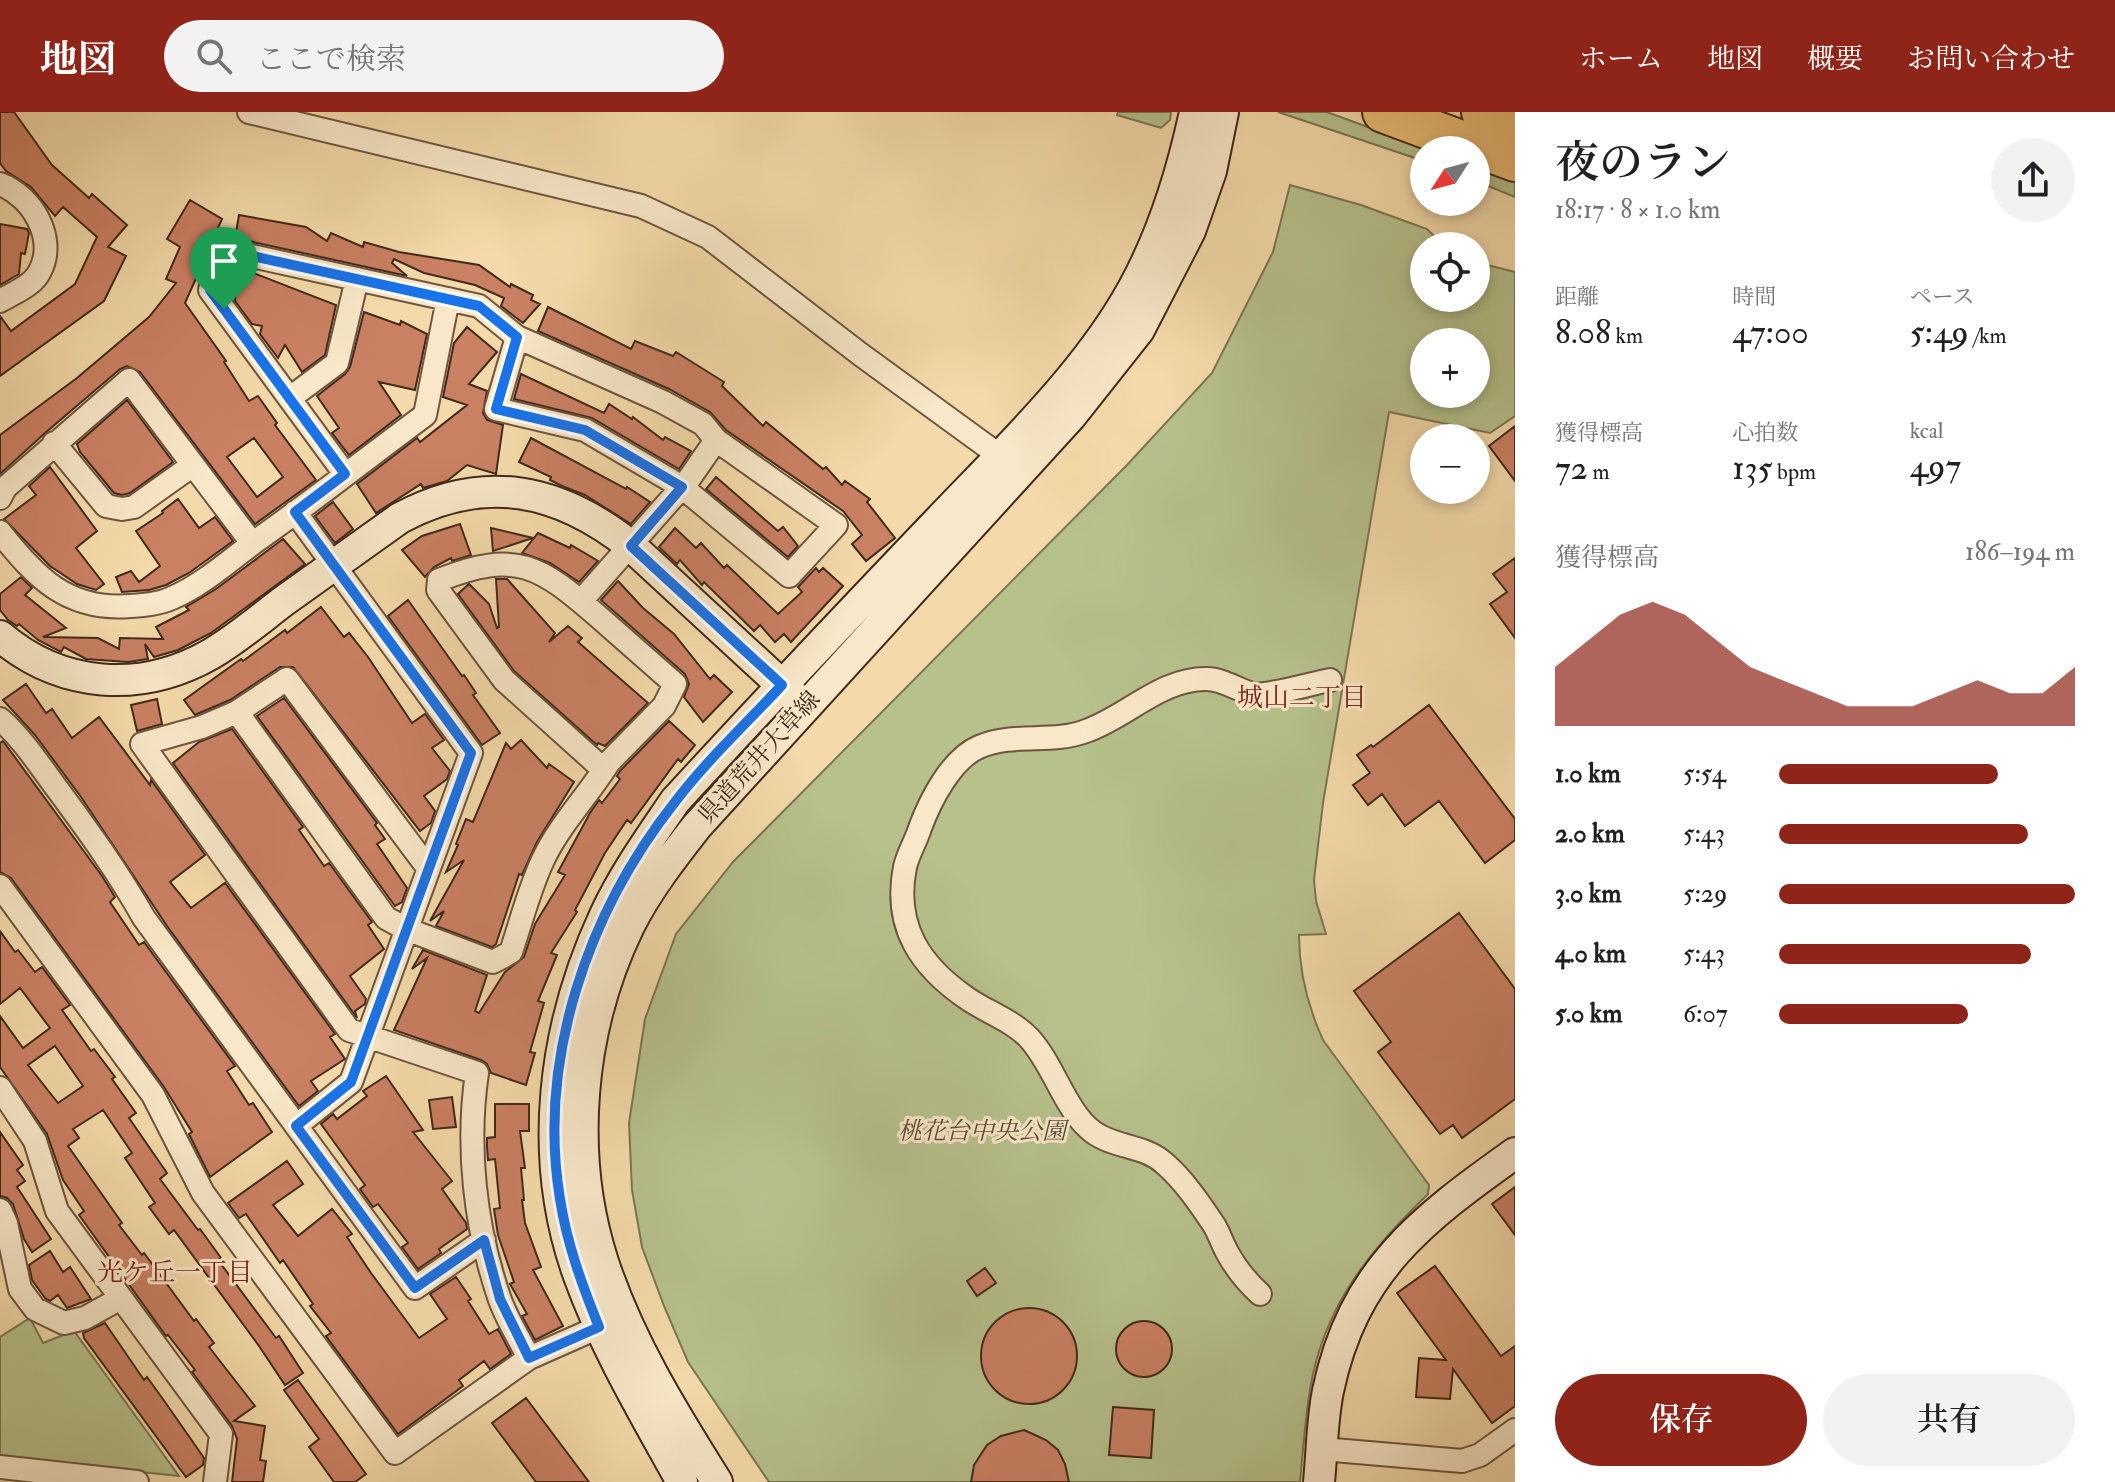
<!DOCTYPE html>
<html lang="ja">
<meta charset="utf-8">
<style>
body{margin:0;font-family:"IM FELL Double Pica","Noto Serif JP",serif;background:#f2f2f2;color:#202124;height:100vh;display:flex;flex-direction:column;font-size:30px;white-space:nowrap}
*{box-sizing:border-box;margin:0}
p{font-size:26px;color:#757577}
.icon{flex:none;width:44px;height:44px;fill:none;stroke:currentColor;stroke-width:2;stroke-linecap:round;stroke-linejoin:round}
.map{position:relative;flex:1;overflow:hidden}
.panel{display:flex;flex-direction:column;background:#fff;width:600px}
.panel>*{flex:none}
.needle{width:52px;rotate:234deg}
.controls{position:absolute;left:1410px;top:24px;display:grid;gap:16px}
.controls a{display:grid;place-items:center;width:80px;height:80px;border-radius:50%;background:#fff;box-shadow:0 4px 12px #0003;font-size:40px}
.pin{position:absolute;display:grid;place-items:center;width:68px;height:68px;color:#fff;margin:-82px -34px;border-radius:50% 50% 50% 0;rotate:-45deg;box-shadow:0 0 8px #0007}
.pin .icon{rotate:45deg}
.round{display:grid;place-items:center;flex:none;width:84px;height:84px;border-radius:42px;background:#f2f2f2}
.head{display:flex;align-items:center;justify-content:space-between;height:136px;padding:0 40px}
h1{font-size:44px;font-weight:600;line-height:60px}
.stats{display:grid;grid-template-columns:repeat(3,1fr);gap:12px;height:136px;padding:8px 40px}
.stats div{display:grid;align-content:center}
.stats b{font-size:34px;font-weight:600}
.stats small{font-size:22px;font-weight:400}
.stats p{font-size:22px}
.chart{height:224px;padding:16px 40px}
.chart p{display:flex;justify-content:space-between}
.chart svg{width:100%;height:144px;margin-top:8px;fill:#8f2418;opacity:.7}
.button{display:flex;gap:16px;margin-top:auto;padding:16px 40px}
.button a{flex:1;height:92px;border-radius:48px;background:#8f2418;color:#fff;font-size:32px;font-weight:600;line-height:92px;text-align:center}
.button a+a{background:#f2f2f2;color:#202124}
ul{padding:0 40px;list-style:none;font-size:26px}
li{display:grid;grid-template-columns:128px 96px 1fr;align-items:center;height:60px}
li i{height:20px;border-radius:10px;background:#8f2418}
header{display:flex;align-items:center;gap:48px;box-sizing:border-box;height:112px;padding:0 40px;background:#8f2418;color:#fff}
header strong{font-size:38px}
nav{display:flex;gap:44px;margin-inline-start:auto;font-size:28px}
.search{width:560px;height:72px;background:#f2f2f2;display:flex;align-items:center;gap:20px;box-sizing:border-box;padding:0 28px;border-radius:44px;color:#757577;font-size:30px}
main{display:flex;flex:1;min-height:0}
.map>svg:first-child{display:block}
</style>
<header>
<strong>地図</strong>
<div class="search"><svg class="icon" aria-label="search" viewBox="0 0 24 24"><circle cx="10" cy="10" r="6"/><path d="M15 15l6 6"/></svg>ここで検索</div>
<nav><a>ホーム</a><a>地図</a><a>概要</a><a>お問い合わせ</a></nav>
</header>
<main>
<div class="map">
<svg width="1515" height="1370" viewBox="0 0 1515 1370">
<rect width="100%" height="100%" fill="#f4daaa"/>
<filter id="stains"><feTurbulence type="fractalNoise" baseFrequency=".0025" numOctaves="4"/><feColorMatrix values="0 0 0 0 .2 0 0 0 0 .09 0 0 0 0 .02 0 0 0 .5 -.17"/></filter>
<radialGradient id="worn" r=".72"><stop offset=".6" stop-color="#630" stop-opacity="0"/><stop offset="1" stop-color="#630" stop-opacity=".3"/></radialGradient>
<path fill="#b6c18c" stroke="#7c7554" stroke-width="2" fill-rule="evenodd" d="M1118,0H1171L1170,8L1161,16L1117,3Z
M1278,0H1327L1430,38H1424V49Z
M1476,55L1515,69V85L1476,69Z
M1290,73L1361,93L1427,117L1444,134H1424V186H1476V150L1515,160V304L1490,321L1389,300L1323,691L1314,768L1316,789L1326,822L1299,823C1299,859 1308,895 1323,928L1429,1073L1428,1082C1370,1138 1323,1195 1310,1278C1305,1309 1303,1339 1300,1370H769L688,1250L664,1194L642,1135L632,1078L629,1011L645,907L676,822L733,750L1127,353L1212,261L1273,140ZM1424,230H1476V282H1424Z
M30,1206L43,1231L74,1219L179,1364L0,1345V1225Z"/>
<path fill="#ca8063" stroke="#41291b" stroke-width="2" fill-rule="evenodd" d="M0,0H14L52,53L89,86L92,82L127,113L108,135L126,144L104,189L0,264V204L11,219L75,172L97,125L63,95L55,104L31,75L6,59L0,51Z
M190,88L222,107L214,125L207,133L202,153L185,191L226,249L224,250L249,289L258,284L277,311L275,313L316,368L255,412L140,260L127,254L120,257L45,321L0,362V323L77,266L149,205L176,171L166,167L180,135L167,127ZM254,326L283,365L257,385L227,345Z
M239,103L306,115L327,129L331,121L363,135L364,130L399,140L479,153L510,175L511,172L533,183L531,188L540,192L523,211L501,194L504,186L475,173L424,161L394,147L392,151L407,164L235,126Z
M0,112L27,117L29,121L25,142L21,141L19,162L0,173Z
M238,155L336,193L325,243L302,260L285,233L278,246L260,222L262,214L252,212L235,189Z
M548,195L631,237L635,229L673,244L676,240L724,270L722,274L763,314L766,310L823,357L826,355L842,373L845,369L870,387L867,390L895,426L866,449L852,432L862,423L843,399L726,318L710,300L669,277L538,219Z
M364,200L400,213L401,209L427,222L415,278L379,270L401,303L349,343L332,321L339,316L317,284L345,262L350,255Z
M467,215L497,240L469,272L487,279L483,301L487,308L503,313L496,362L467,353L447,369L423,376L421,372L376,401L357,372L417,326L420,330L467,293L443,285L454,231Z
M521,262L604,301L609,292L632,307L633,305L663,328L665,325L691,339L679,357L592,306L514,287Z
M127,288L173,350L130,381L122,383L114,381L80,340L77,332Z
M1515,314V369L1489,334Z
M531,326L626,377L627,375L650,390L631,412L585,383L562,374L550,368L551,365L519,350Z
M50,355L97,419L76,436L104,472L96,478L77,472L50,454L4,407L36,383L29,374Z
M716,365L778,419L783,415L798,434L788,445L706,377Z
M178,387L199,416L215,405L233,429L189,461L166,473L149,478L122,480L116,465L131,459L139,470L160,454L136,419L163,401L162,399Z
M333,390L353,417L335,431L315,404Z
M460,412L471,443L452,449L451,446L434,455L425,465L402,438L422,424Z
M491,416L533,426L493,439Z
M675,416L696,436L701,431L724,456L727,453L778,502L802,480L798,475L816,456L819,460L823,456L843,474L791,530L784,522L775,530L760,513L754,519L704,470L702,473L680,448L677,452L659,435Z
M538,421L570,436L571,433L598,449L579,470L550,451L522,441Z
M283,427L305,452L211,521L178,538L154,545L145,532L148,547L128,550L86,547L64,535L61,540L38,528L19,512L17,514L8,508L0,498V482L21,465L32,476L25,483L66,516L43,525L98,526L119,537L120,526L163,527L156,515L189,498L186,495L216,477Z
M1515,446V526L1490,492L1507,480L1493,462Z
M496,467H507L555,521L549,530L568,514L582,526L578,530L648,591L605,634L598,631L597,633L514,559L458,482L469,472L489,492L497,516L499,515Z
M618,469L643,496L674,522L710,567L714,563L732,580L703,610L684,585L689,572L685,562L601,488Z
M408,488L462,564L464,563L476,581L473,583L500,621L482,633L388,504Z
M321,495L344,525L349,521L368,545L412,611L425,602L444,628L432,636L450,659L447,667L424,684L435,699L431,711L420,719L293,555H280L230,588L197,602L195,603L184,588L241,547L243,549L285,518L287,521Z
M26,572L46,601L52,597L72,626L99,605L150,673L151,668L205,743L170,770L191,796L225,771L335,922L330,925L345,947L311,969L318,979L299,994L167,814L81,685L35,623L3,588Z
M284,586L377,711L375,713L385,727L377,732L407,776L402,790L395,794L257,604Z
M157,587L162,612L137,619L131,593Z
M1429,593L1515,707V728L1485,751L1439,689L1405,714L1382,682L1368,693L1353,673L1370,661L1357,643L1371,633L1373,635Z
M669,609L695,633L681,650L678,647L631,711L627,708L605,741L575,798L577,800L551,841L557,843L538,889L544,891L530,940L535,941L526,973L491,961L487,952L481,948L394,918L427,846L412,857L423,838L487,863L475,899L479,901L505,860L524,845L535,812L565,763L558,760L590,701L599,688L602,691L620,667L617,664L620,659Z
M232,617L303,715L299,718L324,754L329,751L372,810L368,813L384,837L350,864L366,887L365,892L355,899L357,906L173,651L199,630Z
M521,628L547,656L549,652L574,670L537,730L522,763L519,762L496,832L492,835L436,814L444,799L430,809L464,748L446,760L458,733L456,732L466,707L473,710L506,631L511,637Z
M3,629L102,764L115,785L110,790L139,833L144,830L235,954L227,959L249,993L253,991L272,1020L210,1065L189,1022L192,1020L164,975L11,766L0,760V631Z
M1459,801L1515,877V987L1462,1026L1453,1013L1440,1022L1378,940L1391,930L1354,879Z
M0,819L15,840L18,838L35,860L42,855L70,893L62,898L91,939L94,937L115,965L112,967L136,1001L129,1006L167,1061L160,1067L198,1118L200,1117L221,1146L218,1148L276,1226L279,1224L303,1261L285,1273L259,1234L174,1118L169,1122L149,1095L155,1091L125,1046L132,1041L103,998L73,1017L79,1026L68,1034L122,1111L119,1113L142,1143L144,1141L194,1209L196,1207L214,1231L209,1235L255,1294L234,1309L265,1314L260,1348L266,1349L263,1370H232L237,1327L232,1314L192,1260L195,1258L168,1223L166,1224L79,1103L84,1099L63,1068L47,1022L0,955V904L23,936L50,916L20,876L0,892ZM55,934L83,974L58,991L28,953Z
M386,964L423,1018L413,1020L452,1069L442,1077L466,1111L467,1117L439,1137L441,1141L418,1157L402,1135L408,1131L378,1092L373,1095L360,1077L365,1073L321,1012L333,1002L337,1007L367,984L363,979Z
M452,985L456,1015L433,1017L429,988Z
M495,992H529V1019H520L525,1056H521L524,1088H522L525,1111L541,1155L533,1158L563,1214L535,1228L522,1204L527,1202L510,1172L514,1170L498,1123L494,1097L500,1096L495,1047L488,1048L487,1035V1026L495,1025Z
M0,1020L23,1053L17,1058L25,1069L17,1075L51,1127L32,1140L24,1127L13,1092L7,1086L0,1084Z
M287,1049L303,1072L273,1093L298,1124L332,1097L352,1122L347,1125L371,1161L419,1226L447,1207L430,1182L456,1165L471,1187L468,1189L489,1222L498,1217L511,1242L490,1257L484,1249L459,1268L463,1274L398,1322L326,1224L331,1221L310,1194L313,1192L283,1148L280,1151L246,1102L239,1106L228,1091Z
M1515,1075V1123L1492,1092Z
M50,1139L63,1160L70,1155L91,1187L67,1196L58,1183L50,1189L45,1186L32,1168L29,1153Z
M1435,1154L1501,1244L1515,1234V1294L1492,1311L1453,1257L1450,1287L1416,1285L1419,1246L1446,1248L1397,1181Z
M985,1156L996,1171L977,1184L967,1169Z
M981 1244a48 48 0 1 1 96 0a48 48 0 1 1-96 0Z
M1116 1237a28 28 0 1 1 56 0a28 28 0 1 1-56 0Z
M105,1211L144,1268L147,1265L165,1290L204,1346L203,1353L186,1365L84,1226L83,1221Z
M298,1268L366,1362L355,1370H334L309,1335L319,1327L284,1278Z
M526,1286L589,1370H536L492,1311Z
M1113,1295L1154,1298L1151,1346L1109,1343Z
M1024,1318L1046,1328L1058,1338L1065,1352L1069,1370H971L974,1353L987,1333L1001,1324Z"/>
<g fill="none" stroke-linecap="round" stroke-linejoin="round">
<defs>
<path id="street" d="M249,0L641,94L708,125L860,242L1000,344
M0,72C32,84 57,126 40,159C33,174 13,181 0,189
M290,286L337,251L357,167
M54,331L106,394L122,397L134,395L193,353
M345,362L210,178L220,137L479,194L517,225L663,290L703,312L716,328L836,413L789,464L682,375L585,318L496,297L517,225
M0,386L5,376L129,268L252,431
M295,400L471,641L351,970L296,1014
M0,420C36,466 68,499 130,494C144,493 159,492 172,486C205,472 234,444 263,424C318,385 371,343 425,303L448,187
M581,489L689,367L716,328
M237,600L386,806L406,817L493,850L511,840C521,810 529,778 542,750C558,714 588,684 609,650L664,594L675,572C650,550 625,528 600,506C540,454 517,437 439,468L438,478L504,568L604,658
M0,607C23,627 40,654 58,678C89,720 118,760 144,806L415,1176L484,1128
M428,756L287,567L237,600L202,615L142,632L349,918L477,961C466,1035 475,1114 499,1185C506,1206 519,1226 529,1246
M0,774L153,983L203,1081L395,1341L529,1246L599,1215
M0,976L35,1029L57,1099L221,1322L215,1370
M0,1098L6,1111L20,1177L35,1197L64,1211L85,1206L121,1186
M1260,1182C1247,1170 1235,1155 1227,1140C1222,1131 1219,1121 1214,1113C1200,1092 1183,1067 1164,1051C1144,1033 1115,1036 1093,1020C1065,999 1054,953 1029,926C1013,909 987,900 968,887C921,855 893,815 905,755C908,742 916,729 920,716C930,689 951,647 979,635C1013,620 1053,632 1086,619C1127,605 1161,566 1207,567C1222,567 1238,578 1253,582C1267,585 1313,571 1330,568
M1322,1337L1462,1349L1480,1343L1515,1318
M0,1355L137,1370"/>
<path id="secondary" d="M0,524C61,576 141,582 211,542C237,527 261,506 285,488C323,461 362,433 400,406C484,361 558,376 631,434L797,587
M682,1370C645,1303 605,1236 579,1164C536,1045 553,915 605,803C624,762 650,726 675,689C762,594 851,500 940,407C1000,344 1071,276 1118,202C1157,142 1180,70 1195,0
M717,1370C673,1300 629,1229 603,1150C568,1042 579,917 629,814C647,778 672,746 697,714L1071,304L1139,218L1190,119L1211,59L1223,0
M1319,1370C1322,1340 1322,1308 1328,1279C1353,1159 1421,1108 1515,1041"/>
<path id="highway" d="M1383,0L1515,49
M1482,0L1515,12"/>
</defs>
<use href="#street" stroke="#6e553f" stroke-width="26"/>
<use href="#secondary" stroke="#41291b" stroke-width="34"/>
<use href="#highway" stroke="#41291b" stroke-width="44"/>
<use href="#street" stroke="#f8e7c8" stroke-width="22"/>
<use href="#secondary" stroke="#f8e7c8" stroke-width="30"/>
<use href="#highway" stroke="#eabd75" stroke-width="40"/>
</g>
<g fill="none" stroke-linecap="round" stroke-linejoin="round">
<defs>
<path id="route" d="M220,137L479,194L517,225L496,297L585,318L682,375L631,434L782,573C746,612 707,648 675,690C588,800 537,947 560,1087C567,1132 582,1173 599,1215L529,1246L500,1187L484,1128L415,1176L296,1014L351,970L471,641L295,400L345,362L210,178Z"/>
</defs>
<use href="#route" stroke="#fff" stroke-width="16"/>
<use href="#route" stroke="#1a73e8" stroke-width="10"/>
</g>
<g text-anchor="middle" stroke-width="6" stroke-linejoin="round" paint-order="stroke">
<g font-size="24" fill="#41291b" stroke="#f8e7c8">
<text transform="translate(759 645) rotate(-48)" y="8">県道荒井大草線</text>
</g>
<g font-size="24" font-style="italic" fill="#5e4f37" stroke="#f8e7c8">
<text x="982" y="1027">桃花台中央公園</text>
</g>
<g font-size="26" fill="#7a1f14" stroke="#f8e7c8">
<text x="1302" y="594">城山二丁目</text>
<text x="175" y="1169">光ケ丘一丁目</text>
</g>
</g>
<rect width="100%" height="100%" filter="url(#stains)"/>
<rect width="100%" height="100%" fill="url(#worn)"/>
</svg>
<div class="controls">
<a><svg class="needle" viewBox="-14 -14 28 28"><path d="M0-13l5 13h-10z" fill="#e53935"/><path d="M0 13l5-13h-10z" fill="#757577"/></svg></a>
<a><svg class="icon" aria-label="locate" viewBox="0 0 24 24"><circle cx="12" cy="12" r="6"/><path d="M12 2v4M12 18v4M2 12h4M18 12h4"/></svg></a>
<a>+</a>
<a>−</a>
</div>
<div class="pin" style="left:224px;top:197px;background:#1e9e55"><svg class="icon" aria-label="arrive" viewBox="0 0 24 24"><path d="M6 21V4h12l-3 4 3 4H6"/></svg></div>
</div>
<section class="panel">
<div class="head"><div><h1>夜のラン</h1><p>18:17 · 8 × 1.0 km</p></div><a class="round"><svg class="icon" aria-label="share" viewBox="0 0 24 24"><path d="M12 15V3M7 8l5-5 5 5M5 13v7h14v-7"/></svg></a></div>
<div class="stats">
<div><p>距離</p><b>8.08<small> km</small></b></div>
<div><p>時間</p><b>47:00</b></div>
<div><p>ペース</p><b>5:49<small> /km</small></b></div>
</div>
<div class="stats">
<div><p>獲得標高</p><b>72<small> m</small></b></div>
<div><p>心拍数</p><b>135<small> bpm</small></b></div>
<div><p>kcal</p><b>497</b></div>
</div>
<div class="chart"><p><span>獲得標高</span>186–194 m</p>
<svg viewBox="0 0 160 44" preserveAspectRatio="none"><path d="M0 44V26L10 18L20 10L30 6L40 10L50 18L60 26L70 30L80 34L90 38L100 38L110 38L120 34L130 30L140 34L150 34L160 26V44z"/></svg>
</div>
<ul>
<li><b>1.0 km</b>5:54<i style="width:74%"></i></li>
<li><b>2.0 km</b>5:43<i style="width:84%"></i></li>
<li><b>3.0 km</b>5:29<i style="width:100%"></i></li>
<li><b>4.0 km</b>5:43<i style="width:85%"></i></li>
<li><b>5.0 km</b>6:07<i style="width:64%"></i></li>
</ul>
<div class="button"><a>保存</a><a>共有</a></div>
</section>
</main>
